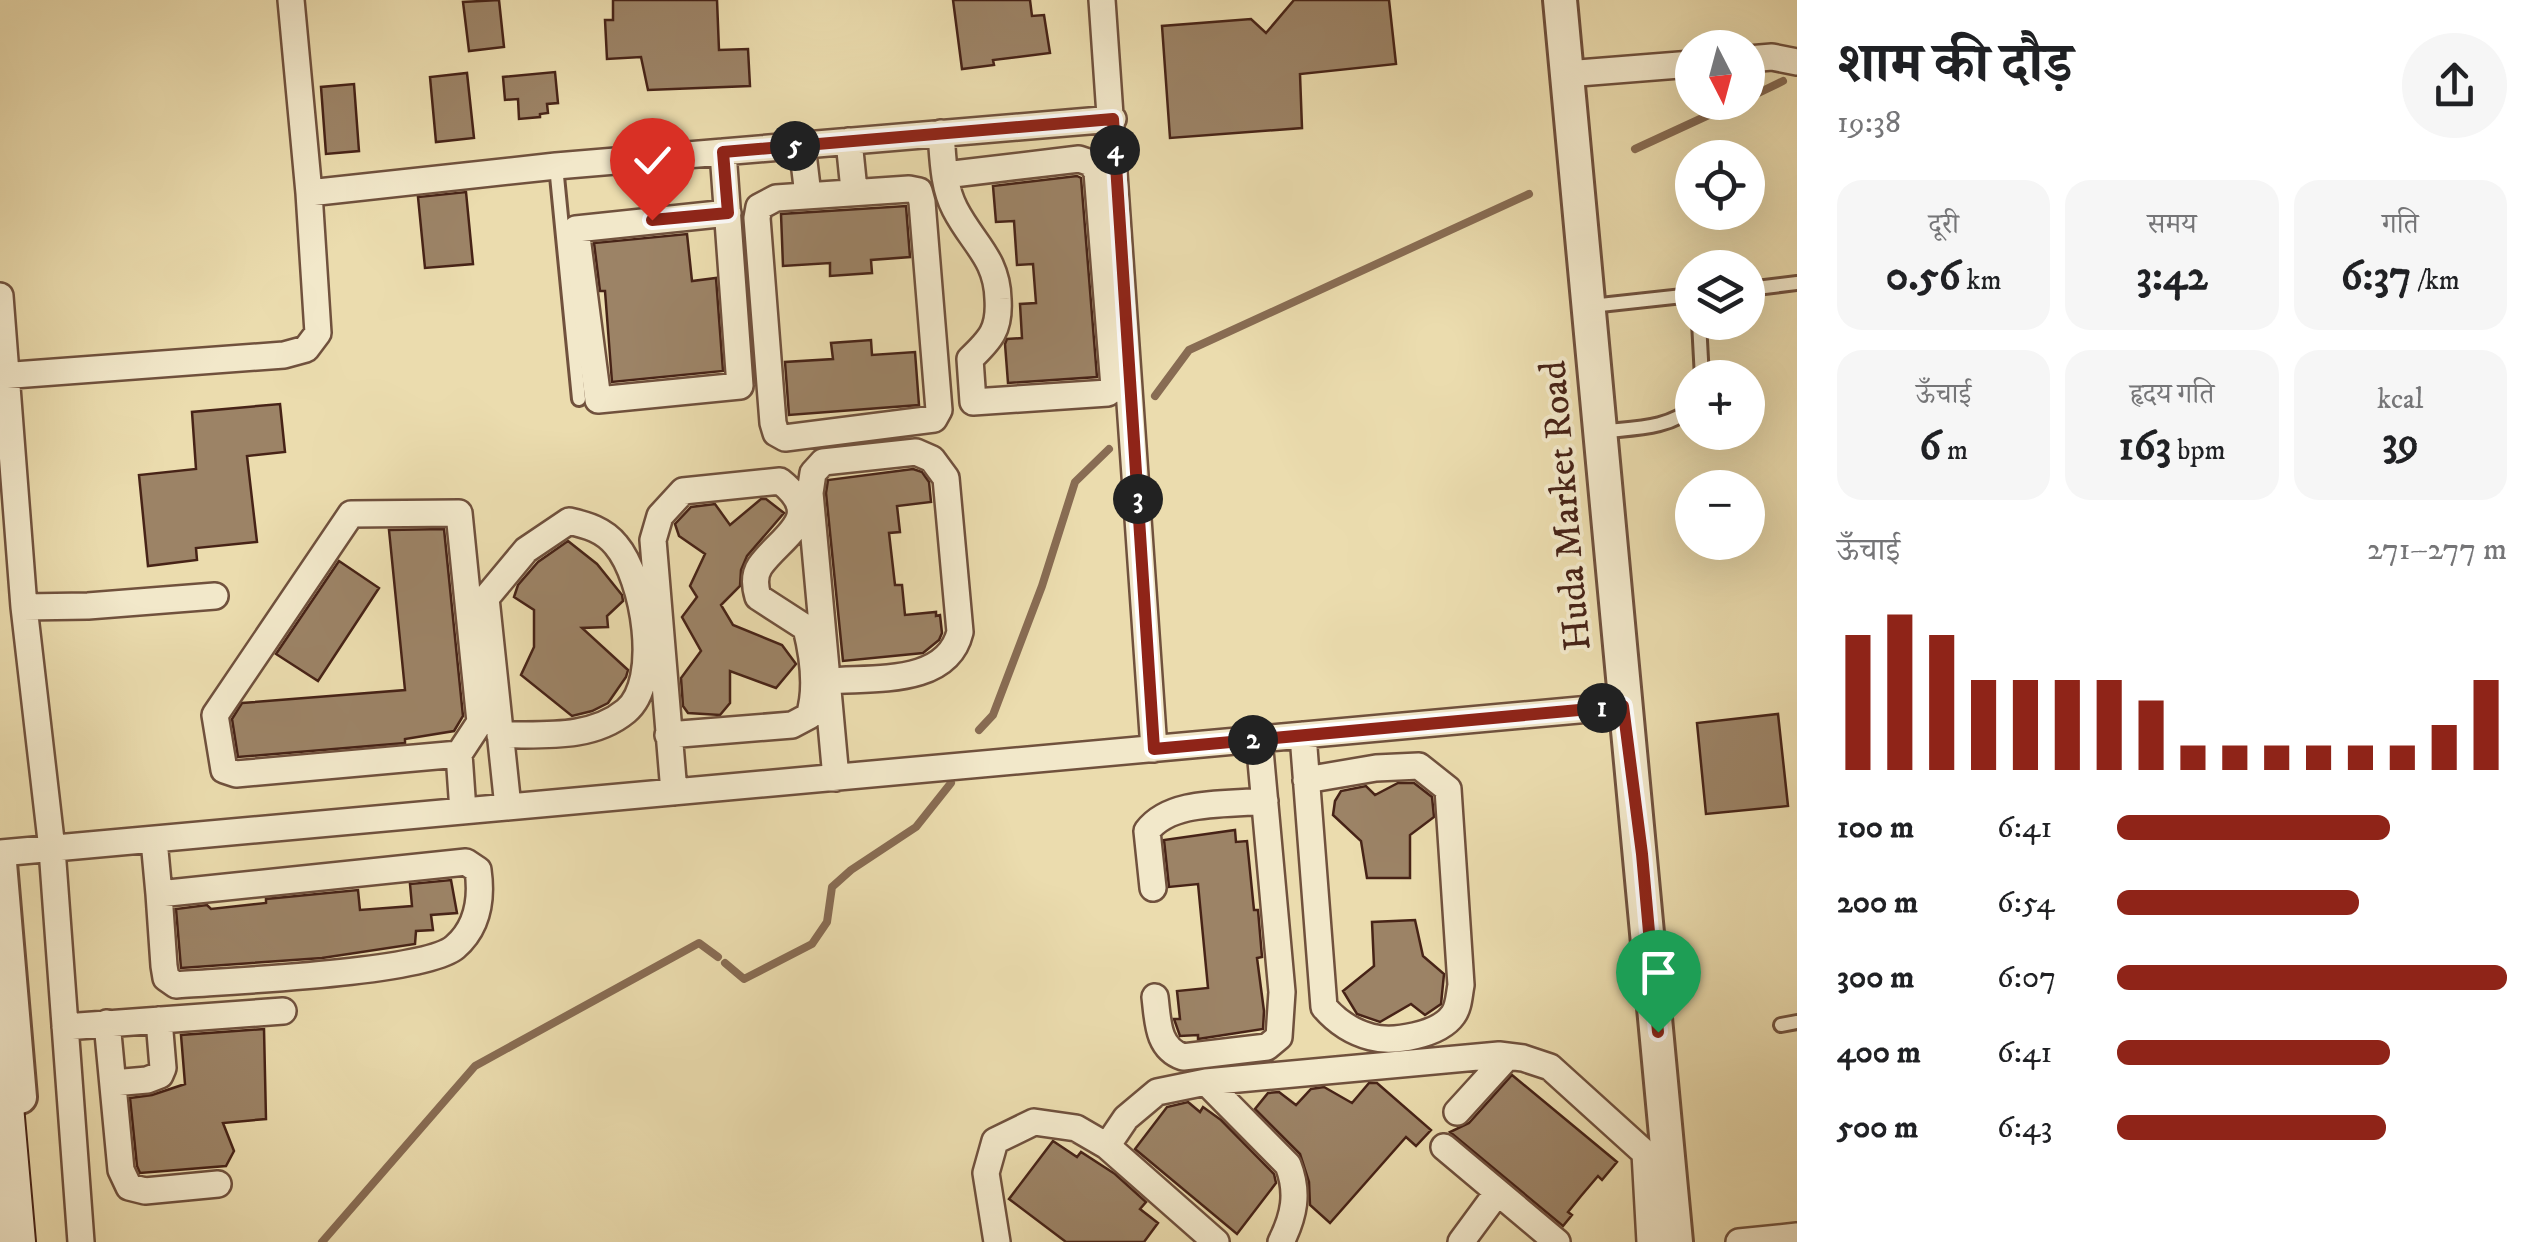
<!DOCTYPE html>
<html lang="hi">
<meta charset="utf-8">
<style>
body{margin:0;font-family:"IM FELL DW Pica","Noto Serif Devanagari",serif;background:#f6f6f6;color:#202124;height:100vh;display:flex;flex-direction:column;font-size:38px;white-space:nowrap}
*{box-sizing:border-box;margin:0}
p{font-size:32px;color:#757577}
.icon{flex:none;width:55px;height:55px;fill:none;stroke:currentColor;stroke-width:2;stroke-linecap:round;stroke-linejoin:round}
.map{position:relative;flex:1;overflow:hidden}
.panel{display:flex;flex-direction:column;background:#fff;width:750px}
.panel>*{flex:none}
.needle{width:65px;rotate:174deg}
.fabs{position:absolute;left:1675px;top:30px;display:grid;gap:20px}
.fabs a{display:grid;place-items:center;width:90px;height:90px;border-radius:50%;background:#fff;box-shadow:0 10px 40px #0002;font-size:50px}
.pin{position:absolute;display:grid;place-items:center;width:85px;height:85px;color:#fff;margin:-102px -42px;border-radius:50% 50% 50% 0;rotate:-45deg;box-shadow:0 0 10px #0007}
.pin .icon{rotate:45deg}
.km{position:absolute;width:50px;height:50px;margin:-25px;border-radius:50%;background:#222;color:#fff;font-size:28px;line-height:50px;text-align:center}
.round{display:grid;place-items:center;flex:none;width:105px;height:105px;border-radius:52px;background:#f6f6f6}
.summary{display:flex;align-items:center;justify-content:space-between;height:170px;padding:0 40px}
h1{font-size:55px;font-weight:700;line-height:75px}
.metrics{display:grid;grid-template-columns:repeat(3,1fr);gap:15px;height:170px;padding:10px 40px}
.metrics div{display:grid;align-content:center;border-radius:25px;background:#f6f6f6;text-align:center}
.metrics b{font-size:42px;font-weight:700}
.metrics small{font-size:28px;font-weight:400}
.metrics p{font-size:28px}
.chart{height:280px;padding:20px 40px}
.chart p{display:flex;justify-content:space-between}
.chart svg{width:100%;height:180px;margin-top:10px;stroke:#8f2418;stroke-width:6}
ul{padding:0 40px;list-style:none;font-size:32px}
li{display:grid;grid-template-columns:160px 120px 1fr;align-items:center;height:75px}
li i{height:25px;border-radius:12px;background:#8f2418}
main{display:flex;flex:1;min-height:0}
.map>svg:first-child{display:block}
</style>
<main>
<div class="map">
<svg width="1797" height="1242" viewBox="0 0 1797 1242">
<rect width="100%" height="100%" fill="#ebdcae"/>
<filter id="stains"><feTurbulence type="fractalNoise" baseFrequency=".002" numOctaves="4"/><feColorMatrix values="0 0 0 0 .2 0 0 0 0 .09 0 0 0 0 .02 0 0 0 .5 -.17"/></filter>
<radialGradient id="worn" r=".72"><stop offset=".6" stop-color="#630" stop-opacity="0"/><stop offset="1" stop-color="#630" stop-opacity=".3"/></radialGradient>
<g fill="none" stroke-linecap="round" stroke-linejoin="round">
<path stroke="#886c53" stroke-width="8" d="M1748,98L1783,81
M1635,149L1737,102
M1155,396L1189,350L1529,194
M979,730L993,715L1042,586L1075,482L1109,449
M725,963L744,979L812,944L827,922L832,887L851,870L916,827L951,783
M322,1242L475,1066L699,943L718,957"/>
</g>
<path fill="#9c8366" stroke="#472317" stroke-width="2.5" d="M499,0L504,47L469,51L463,2Z
M613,0H717L719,50L748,49L750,86L648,90L641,57L607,59L605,20H613Z
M953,0H1030L1032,16L1044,15L1050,53L993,60L994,65L962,69Z
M1294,0H1389L1396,64L1300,74L1302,128L1170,138L1162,26L1251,19L1266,33Z
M555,72L558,103L547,104L548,113L540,114V117L519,119L518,99L505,100L503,77Z
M467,73L474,138L436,142L430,77Z
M354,84L359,151L326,154L321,87Z
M1077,176L1081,178L1097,377L1008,383L1005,344L1007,339L1022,338L1020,304L1036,303L1033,264L1017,265L1014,221L996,222L993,186Z
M466,192L473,264L425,268L418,197Z
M906,206L910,257L871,260L872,273L830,276V263L783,266L781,214Z
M687,234L692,281L716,278L723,371L612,382L605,291H600L594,243Z
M871,340L872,355L915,352L919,405L789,415L785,362L833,359L831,343Z
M280,404L285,452L247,456L257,542L196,548L197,560L148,566L139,475L196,469L192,412Z
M913,469L922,472L929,482L931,502L897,506L900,532L889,533L895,585H902L905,615L936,612V616L940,615L942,633L939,640L923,653L843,661L826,493L828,480Z
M761,499H766L784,513L747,556L741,570L740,586L721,605L733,625L782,645L796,664L776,688L730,671V703L720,715L688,713L683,706L681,678L701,651L682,617L697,597L690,586L705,554L679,536L675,524L691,507L715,504L730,525Z
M444,529L463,716L454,731L405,739V743L238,757L232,719L242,703L405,690L389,530Z
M568,541L597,564L622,595L623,601L607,616L608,627L582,628L628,670L626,677L608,703L592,711L572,716L521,675L534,647V610L514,597L518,585L538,562Z
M339,561L379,588L318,681L276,654Z
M1778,714L1788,806L1706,814L1697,723Z
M1398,783H1414L1432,797L1434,817L1410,835V878H1367L1361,841L1333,815L1335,801L1341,791L1366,786L1375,795Z
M1235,830L1236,842L1247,841L1254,910H1258L1262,957L1257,958L1264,1011L1263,1029L1198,1039V1035L1180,1036L1174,1019H1180L1177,991L1208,988L1198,884L1169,887L1164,840Z
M451,880L457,913L431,915L433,930L416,931L415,944L322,958L181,968L176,909L207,905L211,909L266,903V899L358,890L360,910L412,906L410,884Z
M1415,920L1423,956L1444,974L1441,1004L1425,1015L1411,1004L1380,1022L1357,1014L1343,991L1374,966L1372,922Z
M264,1029L266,1119L223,1123L234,1151L226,1166L140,1173L137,1166L130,1098L152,1095L185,1084L181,1035Z
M1512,1075L1617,1162L1602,1180L1598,1176L1581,1196L1568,1212L1572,1215L1563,1226L1450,1132L1469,1123Z
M1369,1083H1377L1431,1130L1416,1146L1406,1137L1330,1223L1310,1205L1309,1182L1300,1154L1255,1109L1268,1093L1279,1092L1296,1105L1311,1089L1324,1087L1352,1103Z
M1188,1102L1200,1112L1203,1107L1221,1120L1274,1174L1276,1183L1237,1234L1135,1149L1167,1107Z
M1053,1141L1077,1157L1081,1152L1115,1174L1146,1202L1140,1209L1158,1223L1144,1242H1066L1009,1199Z"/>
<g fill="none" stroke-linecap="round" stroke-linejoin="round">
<defs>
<path id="service" d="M556,166L579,399
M1748,289L1797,283
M1591,306L1692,295
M1699,322L1702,378
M1600,432C1630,428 1671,429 1692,407
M1781,1025L1797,1022"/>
<path id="minor" d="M1102,0L1154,749
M1748,59L1772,57L1797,62
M1566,74L1692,64
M941,133C943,158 943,186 955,209C973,244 997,258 998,299C1000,329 991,339 970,359L973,402L1108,393L1114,387L1097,172L1091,163L1079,159L945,175
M849,141L854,190
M802,145L808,195
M723,152L740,386L598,400L576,229L728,213
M909,189L919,191L922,202L939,410L934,419L785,438L776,433L773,423L757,218L759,207L776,198Z
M309,193L556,166L1113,119
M0,296L24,607L52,849L81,1242
M0,376L284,355L306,349L318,333L309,193L291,0
M24,607L88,606L215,596
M829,681C873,677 947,686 960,632L946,478L932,459L916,452L823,462L813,473L810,493L836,778
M500,735C542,734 591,740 626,711C662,681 644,578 616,545C604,530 587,525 569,521L526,550L486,598L508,807
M668,735L792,725L809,716C818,688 813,656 806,628L758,597C755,587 754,575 760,566C781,536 827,518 780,481L683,491L660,516L653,540L674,792
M1303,735L1324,1007C1336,1021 1352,1032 1371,1037C1393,1043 1439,1035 1453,1015C1459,1007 1459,995 1461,985L1448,789L1419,766L1376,768L1306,780
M459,754L236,774L224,770L215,715L351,514L459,513L480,722L459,754L463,811
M154,840L159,894L466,862L478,870C482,898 478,927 455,947C425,973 227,981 176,985L166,978L164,966L159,894
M0,853L1623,706
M1153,888L1147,831C1171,799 1228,805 1265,801
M1155,997C1158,1021 1157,1048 1183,1057L1267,1047L1279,1037L1282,992L1259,739
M107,1023L121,1170L129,1187L145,1191L218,1184
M65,1027L283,1011
M1206,1082L1288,1165C1299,1193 1294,1216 1281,1242
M113,1083L147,1080L160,1075L163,1068L159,1020
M1457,1112L1508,1056
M1107,1146L1216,1242
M1444,1147L1557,1242
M997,1242L986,1173L995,1141L1034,1122L1076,1128L1107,1146L1126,1118L1157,1092L1206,1082L1499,1055L1523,1058L1550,1067L1645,1153L1650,1242
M1461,1242L1497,1193
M1739,1242L1797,1236"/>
<path id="tertiary" d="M1560,0C1595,414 1640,828 1676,1242
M0,863L20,1097"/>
<path id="secondary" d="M0,1061L16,1242"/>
</defs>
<use href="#service" stroke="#70513d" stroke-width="18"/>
<use href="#minor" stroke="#70513d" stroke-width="30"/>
<use href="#tertiary" stroke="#70513d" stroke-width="38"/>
<use href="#secondary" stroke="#472317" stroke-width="42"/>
<use href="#service" stroke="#f2e8ca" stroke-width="12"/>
<use href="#minor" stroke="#f2e8ca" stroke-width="25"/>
<use href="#tertiary" stroke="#f2e8ca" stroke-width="32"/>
<use href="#secondary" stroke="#f2e8ca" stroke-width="38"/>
</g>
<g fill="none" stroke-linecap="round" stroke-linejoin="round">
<defs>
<path id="route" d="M652,220L728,213L723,152L1113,119L1154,749L1623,706L1642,854L1658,1032"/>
</defs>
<use href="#route" stroke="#fff" stroke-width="20"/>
<use href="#route" stroke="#8f2418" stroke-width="12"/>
</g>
<g text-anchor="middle" stroke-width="8" stroke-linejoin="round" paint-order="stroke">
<g font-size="38" fill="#472317" stroke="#f2e8ca">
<text transform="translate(1564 506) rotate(-95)" y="13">Huda Market Road</text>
</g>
</g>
<rect width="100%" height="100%" filter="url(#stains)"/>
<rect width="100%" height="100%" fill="url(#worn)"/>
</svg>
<div class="fabs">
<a><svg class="needle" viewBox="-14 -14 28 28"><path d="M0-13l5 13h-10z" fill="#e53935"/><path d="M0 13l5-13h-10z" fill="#757577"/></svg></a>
<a><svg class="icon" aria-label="locate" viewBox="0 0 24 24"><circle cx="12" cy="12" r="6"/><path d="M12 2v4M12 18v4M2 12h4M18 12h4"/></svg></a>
<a><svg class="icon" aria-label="layers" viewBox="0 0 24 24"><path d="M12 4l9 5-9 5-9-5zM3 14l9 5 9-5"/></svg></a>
<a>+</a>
<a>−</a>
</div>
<div class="pin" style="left:1658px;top:1032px;background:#1e9e55"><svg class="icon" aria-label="arrive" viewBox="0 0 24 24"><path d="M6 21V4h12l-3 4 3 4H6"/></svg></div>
<div class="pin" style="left:652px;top:220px;background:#d93025"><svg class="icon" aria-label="check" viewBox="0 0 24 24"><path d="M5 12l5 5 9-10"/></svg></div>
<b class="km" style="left:1602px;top:708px">1</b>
<b class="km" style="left:1253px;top:740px">2</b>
<b class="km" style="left:1138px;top:499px">3</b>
<b class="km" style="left:1115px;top:150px">4</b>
<b class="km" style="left:795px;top:146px">5</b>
</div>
<section class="panel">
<div class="summary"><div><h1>शाम की दौड़</h1><p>19:38</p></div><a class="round"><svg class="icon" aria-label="share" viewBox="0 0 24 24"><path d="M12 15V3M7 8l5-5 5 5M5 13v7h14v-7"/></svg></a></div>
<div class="metrics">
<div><p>दूरी</p><b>0.56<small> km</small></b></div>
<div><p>समय</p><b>3:42</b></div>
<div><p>गति</p><b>6:37<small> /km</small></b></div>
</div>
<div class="metrics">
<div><p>ऊँचाई</p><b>6<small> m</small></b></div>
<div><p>हृदय गति</p><b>163<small> bpm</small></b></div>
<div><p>kcal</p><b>39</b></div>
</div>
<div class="chart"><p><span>ऊँचाई</span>271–277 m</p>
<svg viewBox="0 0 160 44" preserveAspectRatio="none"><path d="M5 44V11M15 44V6M25 44V11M35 44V22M45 44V22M55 44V22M65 44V22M75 44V27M85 44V38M95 44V38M105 44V38M115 44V38M125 44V38M135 44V38M145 44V33M155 44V22"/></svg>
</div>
<ul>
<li><b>100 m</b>6:41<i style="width:70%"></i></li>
<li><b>200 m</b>6:54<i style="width:62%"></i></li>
<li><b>300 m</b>6:07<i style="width:100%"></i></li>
<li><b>400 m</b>6:41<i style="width:70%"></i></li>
<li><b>500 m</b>6:43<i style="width:69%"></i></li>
</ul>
</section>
</main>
